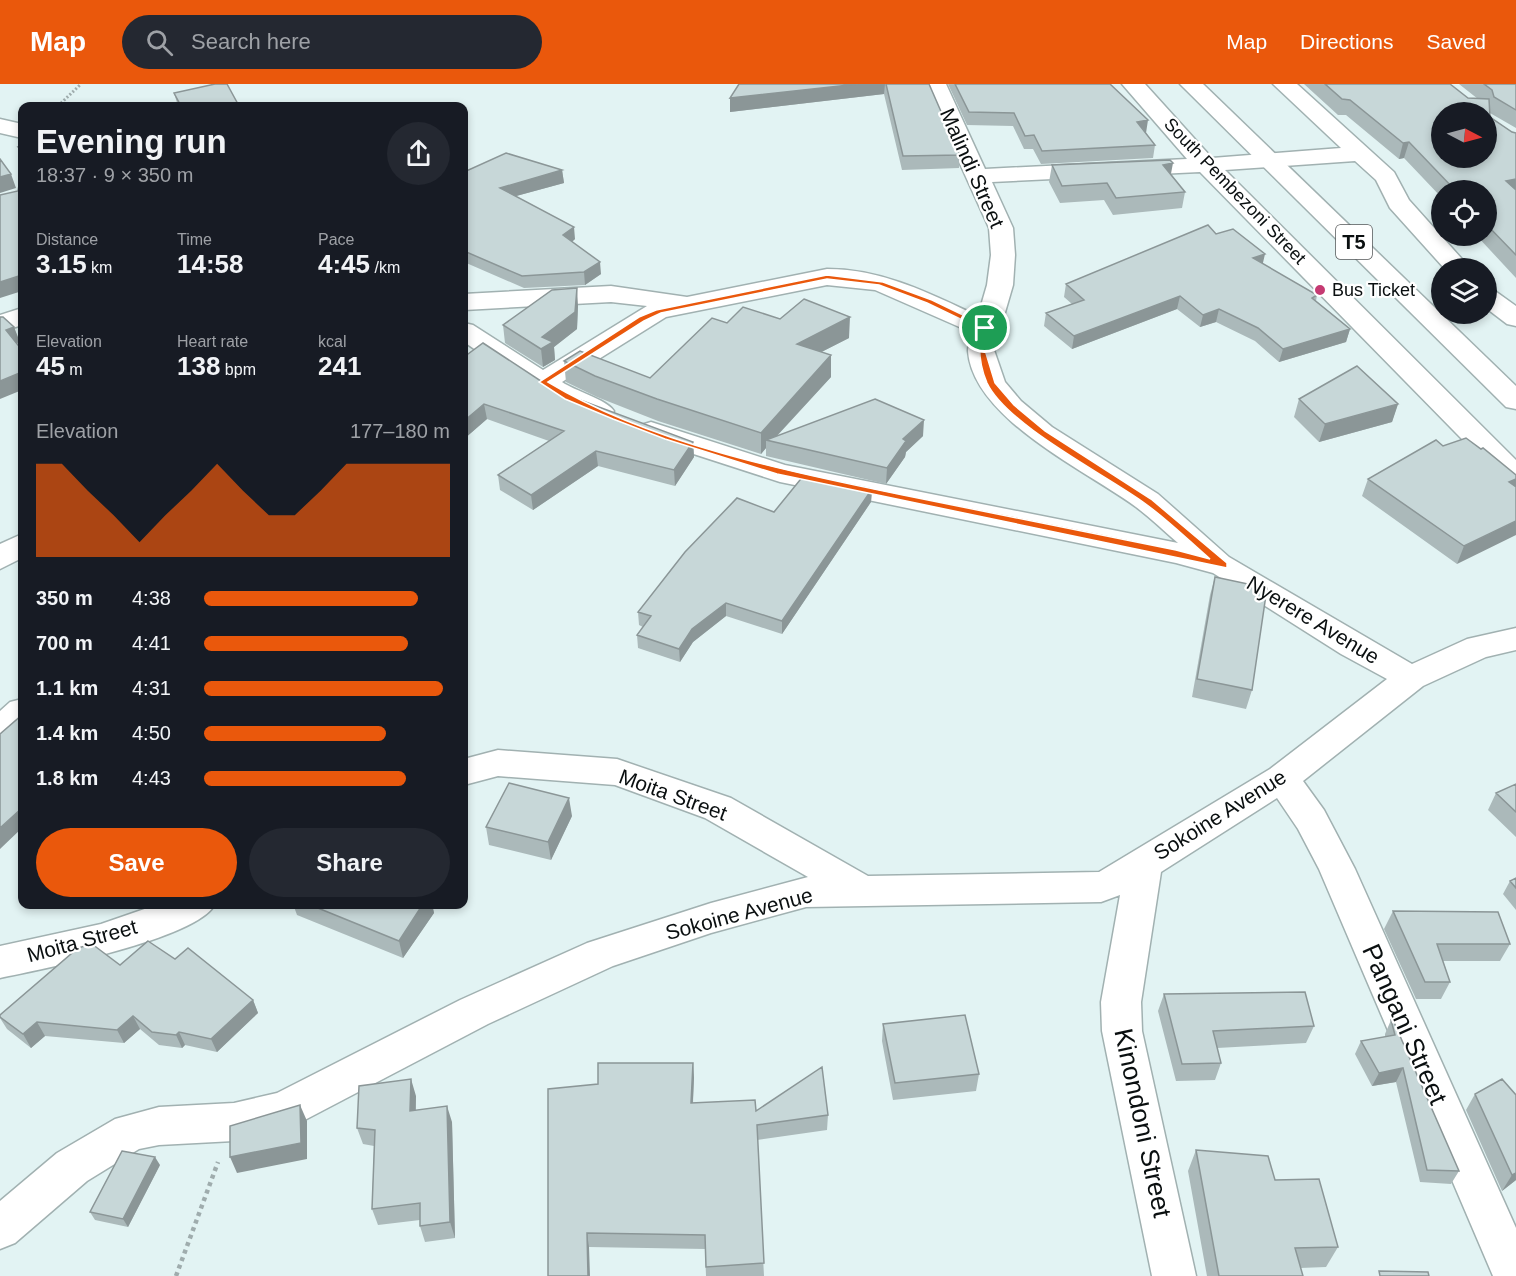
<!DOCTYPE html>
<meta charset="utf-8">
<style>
body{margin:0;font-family:Helvetica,sans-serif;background:#242831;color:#f1f3f6;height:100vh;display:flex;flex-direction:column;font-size:22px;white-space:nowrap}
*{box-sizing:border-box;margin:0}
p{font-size:20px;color:#9ea1a6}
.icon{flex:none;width:33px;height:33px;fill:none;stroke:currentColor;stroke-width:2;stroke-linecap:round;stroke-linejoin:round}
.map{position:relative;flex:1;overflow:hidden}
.sheet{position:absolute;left:18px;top:18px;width:450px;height:807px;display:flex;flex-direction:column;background:#171b24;border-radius:12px;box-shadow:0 3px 9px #0003}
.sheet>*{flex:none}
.needle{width:39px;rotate:96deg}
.tools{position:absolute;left:1431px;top:18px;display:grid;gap:12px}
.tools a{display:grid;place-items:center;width:66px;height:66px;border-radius:50%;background:#171b24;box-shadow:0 3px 9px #0003;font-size:30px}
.pin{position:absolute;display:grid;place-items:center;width:51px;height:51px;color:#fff;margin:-26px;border:3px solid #fff;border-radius:50%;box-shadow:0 2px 6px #0007}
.round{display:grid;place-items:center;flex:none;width:63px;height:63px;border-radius:32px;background:#242831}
.overview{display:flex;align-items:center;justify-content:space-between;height:102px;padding:0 18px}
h1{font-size:33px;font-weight:600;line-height:45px}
.metrics{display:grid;grid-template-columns:repeat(3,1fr);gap:9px;height:102px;padding:6px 18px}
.metrics div{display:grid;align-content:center}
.metrics b{font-size:26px;font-weight:600}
.metrics small{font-size:16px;font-weight:400}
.metrics p{font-size:16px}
.chart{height:168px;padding:12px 18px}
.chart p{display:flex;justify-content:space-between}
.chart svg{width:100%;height:108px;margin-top:6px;fill:#ea580c;opacity:.7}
.button{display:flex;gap:12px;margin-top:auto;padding:12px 18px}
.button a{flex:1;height:69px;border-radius:36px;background:#ea580c;color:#fff;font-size:24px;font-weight:600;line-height:69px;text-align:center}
.button a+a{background:#242831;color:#f1f3f6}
ul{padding:0 18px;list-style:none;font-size:20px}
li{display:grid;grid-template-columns:96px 72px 1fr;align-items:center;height:45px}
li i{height:15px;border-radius:8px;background:#ea580c}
header{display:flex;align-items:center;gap:36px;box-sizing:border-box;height:84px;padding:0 30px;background:#ea580c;color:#fff}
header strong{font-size:28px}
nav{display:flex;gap:33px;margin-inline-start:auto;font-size:21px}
.search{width:420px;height:54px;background:#242831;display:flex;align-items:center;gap:15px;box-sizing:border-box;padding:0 21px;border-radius:33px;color:#9ea1a6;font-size:22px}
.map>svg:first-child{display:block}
</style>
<header>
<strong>Map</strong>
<div class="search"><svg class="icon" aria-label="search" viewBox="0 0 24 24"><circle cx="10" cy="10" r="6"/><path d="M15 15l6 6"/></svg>Search here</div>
<nav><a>Map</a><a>Directions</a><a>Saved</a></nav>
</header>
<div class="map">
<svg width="1516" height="1192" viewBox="0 0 1516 1192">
<rect width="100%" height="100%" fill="#e2f3f3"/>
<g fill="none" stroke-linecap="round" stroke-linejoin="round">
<defs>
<path id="minor" d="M924,0H946L985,85L1187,75L1122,0H1145L1212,74L1341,64L1273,0H1297L1394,88L1409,116L1470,184H1444L1390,124L1376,96L1355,77L1225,86L1516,376V402L1506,400L1200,88L992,98L1013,144L1015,171L1013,201L994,266L1005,298L1021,317L1052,343L1158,410L1229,473L1412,580L1467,555L1516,544V566L1486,573L1423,602L1303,697L1324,726L1355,785L1516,1144V1192H1493L1319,785L1298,745L1277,714L1161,788L1141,918L1142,947L1196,1192H1152L1102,947L1101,918L1120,811L1101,818L806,823L711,849L613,882L488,940L299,1039L234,1057L159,1061L139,1065L87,1097L15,1159L0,1165V1117L57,1069L115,1035L159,1023L234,1019L277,1009L460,916L587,859L711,819L808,793L705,734L615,701L498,692L464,701V675L498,666L617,675L731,714L868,792L1099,788L1270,685L1387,595L1341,570L1213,489L1176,479L780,398L641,353L637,347L641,341L651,338L785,381L1178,459C1164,447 1151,434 1136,423C1087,387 973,335 968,267C968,262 971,254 973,249L875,206L827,201L666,233L562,298C575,307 606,315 614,327L610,333C576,341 494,278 464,258V239L473,241L543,286L647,222L611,218L464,226V210L611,202L687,213L827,185C882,185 929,209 978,232L987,201L991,171L989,144Z
M0,35L22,40V54L0,49Z
M1486,204L1495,207L1516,222V242L1507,240L1486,224Z
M22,224V241L0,248V231Z
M22,450V474L0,485V460Z
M22,615V646L12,655L0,659V627L10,618Z
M159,820H215C198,855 42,885 0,894V862L101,840Z"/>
<path id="trunk" d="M1180,0H1203L1516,302V325L1506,323Z"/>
</defs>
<use href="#minor" stroke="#a1b1b1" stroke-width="3"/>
<use href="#trunk" stroke="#a1b1b1" stroke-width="3"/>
<path stroke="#9facad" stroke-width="3" stroke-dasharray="2 2" stroke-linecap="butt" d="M58,22L81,0"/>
<path stroke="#9facad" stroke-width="4.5" stroke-dasharray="4 4" stroke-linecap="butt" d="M176,1192L218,1078"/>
<use href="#minor" fill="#fff" fill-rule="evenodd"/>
<use href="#trunk" fill="#fff" fill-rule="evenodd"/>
</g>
<path fill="#abb9ba" d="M739,0H929L960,71L959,84L902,86L884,10L730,28V14Z
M948,0H1110L1146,49L1155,61L1153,74L1041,80L1033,65H1024L1013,42L967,41Z
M1304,0H1450L1468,14L1478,15L1459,0H1516V44L1490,29V33L1512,48L1516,49V194L1477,152H1486V106H1442V114L1404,74L1399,75L1346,31H1338Z
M174,9L239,22H178Z
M22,62V77L18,63Z
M1052,81L1171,90L1185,108L1182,124L1113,131L1104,116L1060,119L1049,98Z
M562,86L564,99L516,112L575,155L572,158L601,190L585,201L524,204L464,178V88Z
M1216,150L1262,180L1317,211L1316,217L1350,245L1346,258L1279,278L1255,257L1216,238L1200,243L1177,225L1072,265L1044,242L1046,229L1072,220L1064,213L1066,200Z
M578,222L577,245L554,263L555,276L543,283L505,259L503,241Z
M780,235L849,254L821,268L831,293L777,352H923L906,368L905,373L886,400L766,372V364L761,370L658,337L597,313L566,298L564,277L650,294L727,239Z
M464,273L693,358L694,373L675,402L598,382L533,426L500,406L498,391L549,357L487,335L464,355Z
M1299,315L1398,320L1392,338L1319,358L1294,333Z
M1443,362L1516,391L1457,480L1362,412L1368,395Z
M872,405L871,418L782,550L726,532L693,558L680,578L638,564L637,551L643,543L639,541L638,528L774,428Z
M1215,493L1252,606L1246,625L1192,613L1210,511Z
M1516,700V753L1488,726L1496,709Z
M572,732L551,776L489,761L486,743Z
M1516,794V826L1503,810L1510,797Z
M293,820H432L434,829L403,874L297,831Z
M1393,827L1510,860L1500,877H1443L1450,898L1441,915H1416L1384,845Z
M175,875L253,916L258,929L217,968L185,961L182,964L159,961L140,945L124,959L45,952L31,964L7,945L0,934V931L120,881Z
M1164,910L1314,942L1306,959L1217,964L1221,979L1215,996L1176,997L1158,927Z
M1391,936L1459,1087L1451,1100L1420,1098L1396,998L1372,1002L1355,970L1361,957L1385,953V950Z
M883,940L979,990L976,1007L893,1016L882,957Z
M693,979L694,994L693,1019L756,1027L828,1031L827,1046L757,1056L764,1192H706L705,1165L589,1163L548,1192L598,1000Z
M1475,1010L1516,1096L1502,1107L1466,1026Z
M416,1012V1026L452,1038L455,1154L425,1158L420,1142V1136L378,1141L372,1125L374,1062L363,1060L357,1044Z
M1196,1066L1275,1096L1338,1163L1326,1183L1300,1184L1303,1192H1207L1188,1087Z
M160,1081L128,1143L95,1136L90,1128Z"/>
<path fill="#8b9697" d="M858,0H885L884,10L730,28V14Z
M1148,36L1146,49L1137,38Z
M1409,58L1404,74L1399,75L1403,59Z
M1173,79L1170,95L1163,81Z
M562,86L564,99L502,116L500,104Z
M11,90L16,104L0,109V93Z
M1516,95V110L1506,97Z
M574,143L575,155L564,164L563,151Z
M1265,170L1262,183L1253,174Z
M600,178L601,190L585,201L584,188Z
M22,191V207L0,214V198Z
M577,204L578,222L577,245L554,263L555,276L543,283L541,265L542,253Z
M1180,212L1177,225L1072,265L1074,252Z
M1219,225L1216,238L1200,243L1203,231Z
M850,233L849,254L796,281L797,260Z
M14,243L20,258L12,261L6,246Z
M1350,245L1346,258L1279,278L1283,265Z
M831,271V293L772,357L766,356V364L761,370V349Z
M22,288V306L0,315V297Z
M484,320L487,335L464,355V337Z
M1398,320L1392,338L1319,358L1325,340Z
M924,336L923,352L906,368L905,373L886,400L887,384L903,355Z
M693,358L694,373L675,402L674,386Z
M596,367L598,382L533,426L531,411Z
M1516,395V402L1512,412L1509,398Z
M872,405L871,418L782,550V537Z
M1516,437V451L1457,480L1464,462Z
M726,519V532L693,558L680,578L679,565L692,545Z
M464,572L466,584L464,590Z
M569,714L572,732L551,776L548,758Z
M22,724V744L0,765V744Z
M423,820H432L434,829L403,874L399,857Z
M253,916L258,929L217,968L211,955Z
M133,932L140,945L124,959L117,946Z
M37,938L45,952L31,964L23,950Z
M179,948L185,961L182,964L176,951Z
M693,979L694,994L692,1034L691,1019Z
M1403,984L1396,998L1372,1002L1379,989Z
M411,995L416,1012L415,1043L410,1027Z
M300,1021L307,1037V1075L237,1089L230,1073Z
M447,1022L452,1038L455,1154L450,1138Z
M155,1073L160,1081L128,1143L123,1135Z
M1516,1089V1096L1502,1107L1512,1091Z
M587,1149L589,1163L590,1192H588Z"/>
<path fill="#c7d7d8" stroke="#8b9697" stroke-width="1.5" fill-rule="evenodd" d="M215,0H227L239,22H181L174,9Z
M739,0H858L730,14Z
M886,0H929L960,71L903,72Z
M955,0H1110L1148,36L1137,38L1155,61L1042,67L1034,51L1025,52L1014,29L969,28Z
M1325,0H1450L1468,14L1489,15L1490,33L1512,48L1516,49V95L1506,97L1516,106V171L1486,140V106H1455L1409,58L1403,59L1350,16L1342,15ZM1442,28H1486V74H1442Z
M1484,0H1516V26L1494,13L1492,6Z
M420,20L422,22H410Z
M22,62V67L18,63Z
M506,69L562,86L500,104L574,143L563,151L600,178L584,188L522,192L464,167V88Z
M0,75L11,90L0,93Z
M1170,76L1173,79L1163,81L1185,108L1116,114L1107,99L1062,102L1052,81Z
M19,101L22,105V191L0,198V111L18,107Z
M1208,141L1216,150L1233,145L1265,170L1253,174L1317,211L1312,214L1350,245L1283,265L1258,244L1219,225L1203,231L1180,212L1074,252L1046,229L1084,216L1066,200Z
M577,204L575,228L542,253L553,258L541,265L503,241L552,206Z
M804,215L850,233L797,260L831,271L761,349L657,315L595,292L564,277L580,267L650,294L712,234L727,239L743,223L780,235Z
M0,233H3L14,243L6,246L22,266V288L0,297Z
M483,259L556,307L693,358L674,386L596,367L531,411L498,391L564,347L484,320L464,337V278L467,276L464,273Z
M1357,282L1398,320L1325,340L1299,315Z
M875,315L924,336L903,355L906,357L887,384L766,356Z
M1466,354L1481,365L1483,364L1516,391V395L1509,398L1516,403V437L1464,462L1368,395L1436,356L1443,362Z
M804,391L872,405L782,537L726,519L692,545L679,565L637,551L651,532L638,528L685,468L737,414L774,428Z
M1215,493L1267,504L1252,606L1197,595Z
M22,631V724L0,744V650Z
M509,699L569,714L548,758L486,743Z
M1516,700V728L1496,709Z
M1516,794V804L1510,797Z
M308,820H423L399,857Z
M1393,827L1498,828L1510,860H1437L1450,898H1425Z
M148,857L175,875L188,864L253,916L211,955L179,948L176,951L152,948L133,932L117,946L37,938L23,950L0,933V931L78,864L92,860L120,881Z
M1305,908L1314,942L1213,947L1221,979L1182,980L1164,910Z
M965,931L979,990L895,999L883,940Z
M1391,936H1393L1459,1087L1427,1086L1403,984L1379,989L1361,957L1395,951Z
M598,979H693L691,1019L755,1016L756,1027L822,983L828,1031L757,1041L764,1179L706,1183L705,1151L587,1149L588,1192H548V1005L598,1000Z
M411,995L410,1027L447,1022L450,1138L420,1142V1119L372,1125L375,1046L357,1044L359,1002Z
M1502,995L1516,1011V1089L1512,1091L1475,1010Z
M300,1021L301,1059L230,1073V1042Z
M1196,1066L1268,1072L1275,1096L1319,1095L1338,1163L1295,1164L1303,1192H1219Z
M122,1067L155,1073L123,1135L90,1128Z
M1379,1187L1428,1188L1429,1192H1380Z"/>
<path fill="#ea580c" stroke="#fff" stroke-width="1.5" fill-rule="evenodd" d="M827,191L883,198L932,216L988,243L985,266L995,299L1014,321L1045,347L1151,415L1227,479V484L777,390L665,355L613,335L565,315L539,298L639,233L656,226ZM827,195L879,201L927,219L981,245C978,264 979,281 987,299C1007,341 1104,390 1143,418C1167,435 1188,456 1210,475L1176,466C1085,447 994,429 903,411C789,388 649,359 548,298L644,237L661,229Z"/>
<circle fill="#c53a72" stroke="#fff" stroke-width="2" cx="1320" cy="206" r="6"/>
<g text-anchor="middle" stroke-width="4.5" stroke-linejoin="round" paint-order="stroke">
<g font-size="18" fill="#0a0f10" stroke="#fff">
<text transform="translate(1235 107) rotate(46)" y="6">South Pembezoni Street</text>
</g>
<g font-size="18" fill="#0a0f10" stroke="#fff" text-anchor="start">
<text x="1332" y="212">Bus Ticket</text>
</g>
<rect fill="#fff" stroke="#545758" stroke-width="1.5" x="1336" y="141" width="36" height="34" rx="4.5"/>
<g font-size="20" font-weight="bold" fill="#0a0f10">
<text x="1354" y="165">T5</text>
</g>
<g font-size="21" fill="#0a0f10" stroke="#fff">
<text transform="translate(972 84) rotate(66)" y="7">Malindi Street</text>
<text transform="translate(1313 536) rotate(31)" y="7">Nyerere Avenue</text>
<text transform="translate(673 711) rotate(20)" y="7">Moita Street</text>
<text transform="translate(1220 731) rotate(-32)" y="7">Sokoine Avenue</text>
<text transform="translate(739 830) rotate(-15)" y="7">Sokoine Avenue</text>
<text transform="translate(82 857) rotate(-15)" y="7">Moita Street</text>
</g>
<g font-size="26" fill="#0a0f10" stroke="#fff">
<text transform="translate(1405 940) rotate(66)" y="9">Pangani Street</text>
<text transform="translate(1143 1039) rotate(78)" y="9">Kinondoni Street</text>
</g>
</g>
</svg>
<div class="tools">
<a><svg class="needle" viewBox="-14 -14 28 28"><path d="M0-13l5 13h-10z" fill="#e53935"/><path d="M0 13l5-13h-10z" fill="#9ea1a6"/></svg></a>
<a><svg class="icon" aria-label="locate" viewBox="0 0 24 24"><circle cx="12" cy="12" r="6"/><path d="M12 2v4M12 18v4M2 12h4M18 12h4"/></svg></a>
<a><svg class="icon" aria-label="layers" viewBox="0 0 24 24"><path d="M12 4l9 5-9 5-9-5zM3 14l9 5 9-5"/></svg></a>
</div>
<div class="pin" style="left:985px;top:244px;background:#1e9e55"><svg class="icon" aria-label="arrive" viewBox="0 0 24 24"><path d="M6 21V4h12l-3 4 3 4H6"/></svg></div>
<section class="sheet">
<div class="overview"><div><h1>Evening run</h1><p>18:37 · 9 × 350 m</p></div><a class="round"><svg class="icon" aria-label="share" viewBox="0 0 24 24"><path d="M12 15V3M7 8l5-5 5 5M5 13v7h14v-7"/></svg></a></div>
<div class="metrics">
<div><p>Distance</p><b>3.15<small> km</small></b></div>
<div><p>Time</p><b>14:58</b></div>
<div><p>Pace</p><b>4:45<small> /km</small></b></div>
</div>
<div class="metrics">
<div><p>Elevation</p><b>45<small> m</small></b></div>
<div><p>Heart rate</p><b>138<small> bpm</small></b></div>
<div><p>kcal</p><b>241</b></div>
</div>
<div class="chart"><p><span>Elevation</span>177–180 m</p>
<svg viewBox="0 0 160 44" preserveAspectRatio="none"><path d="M0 44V6L10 6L20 17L30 27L40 38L50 27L60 17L70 6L80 17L90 27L100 27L110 17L120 6L130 6L140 6L150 6L160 6V44z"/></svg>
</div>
<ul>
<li><b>350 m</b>4:38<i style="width:87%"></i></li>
<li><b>700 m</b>4:41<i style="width:83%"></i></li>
<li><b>1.1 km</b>4:31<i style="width:97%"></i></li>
<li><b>1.4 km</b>4:50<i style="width:74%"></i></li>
<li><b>1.8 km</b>4:43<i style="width:82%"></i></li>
</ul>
<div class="button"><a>Save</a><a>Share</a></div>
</section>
</div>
